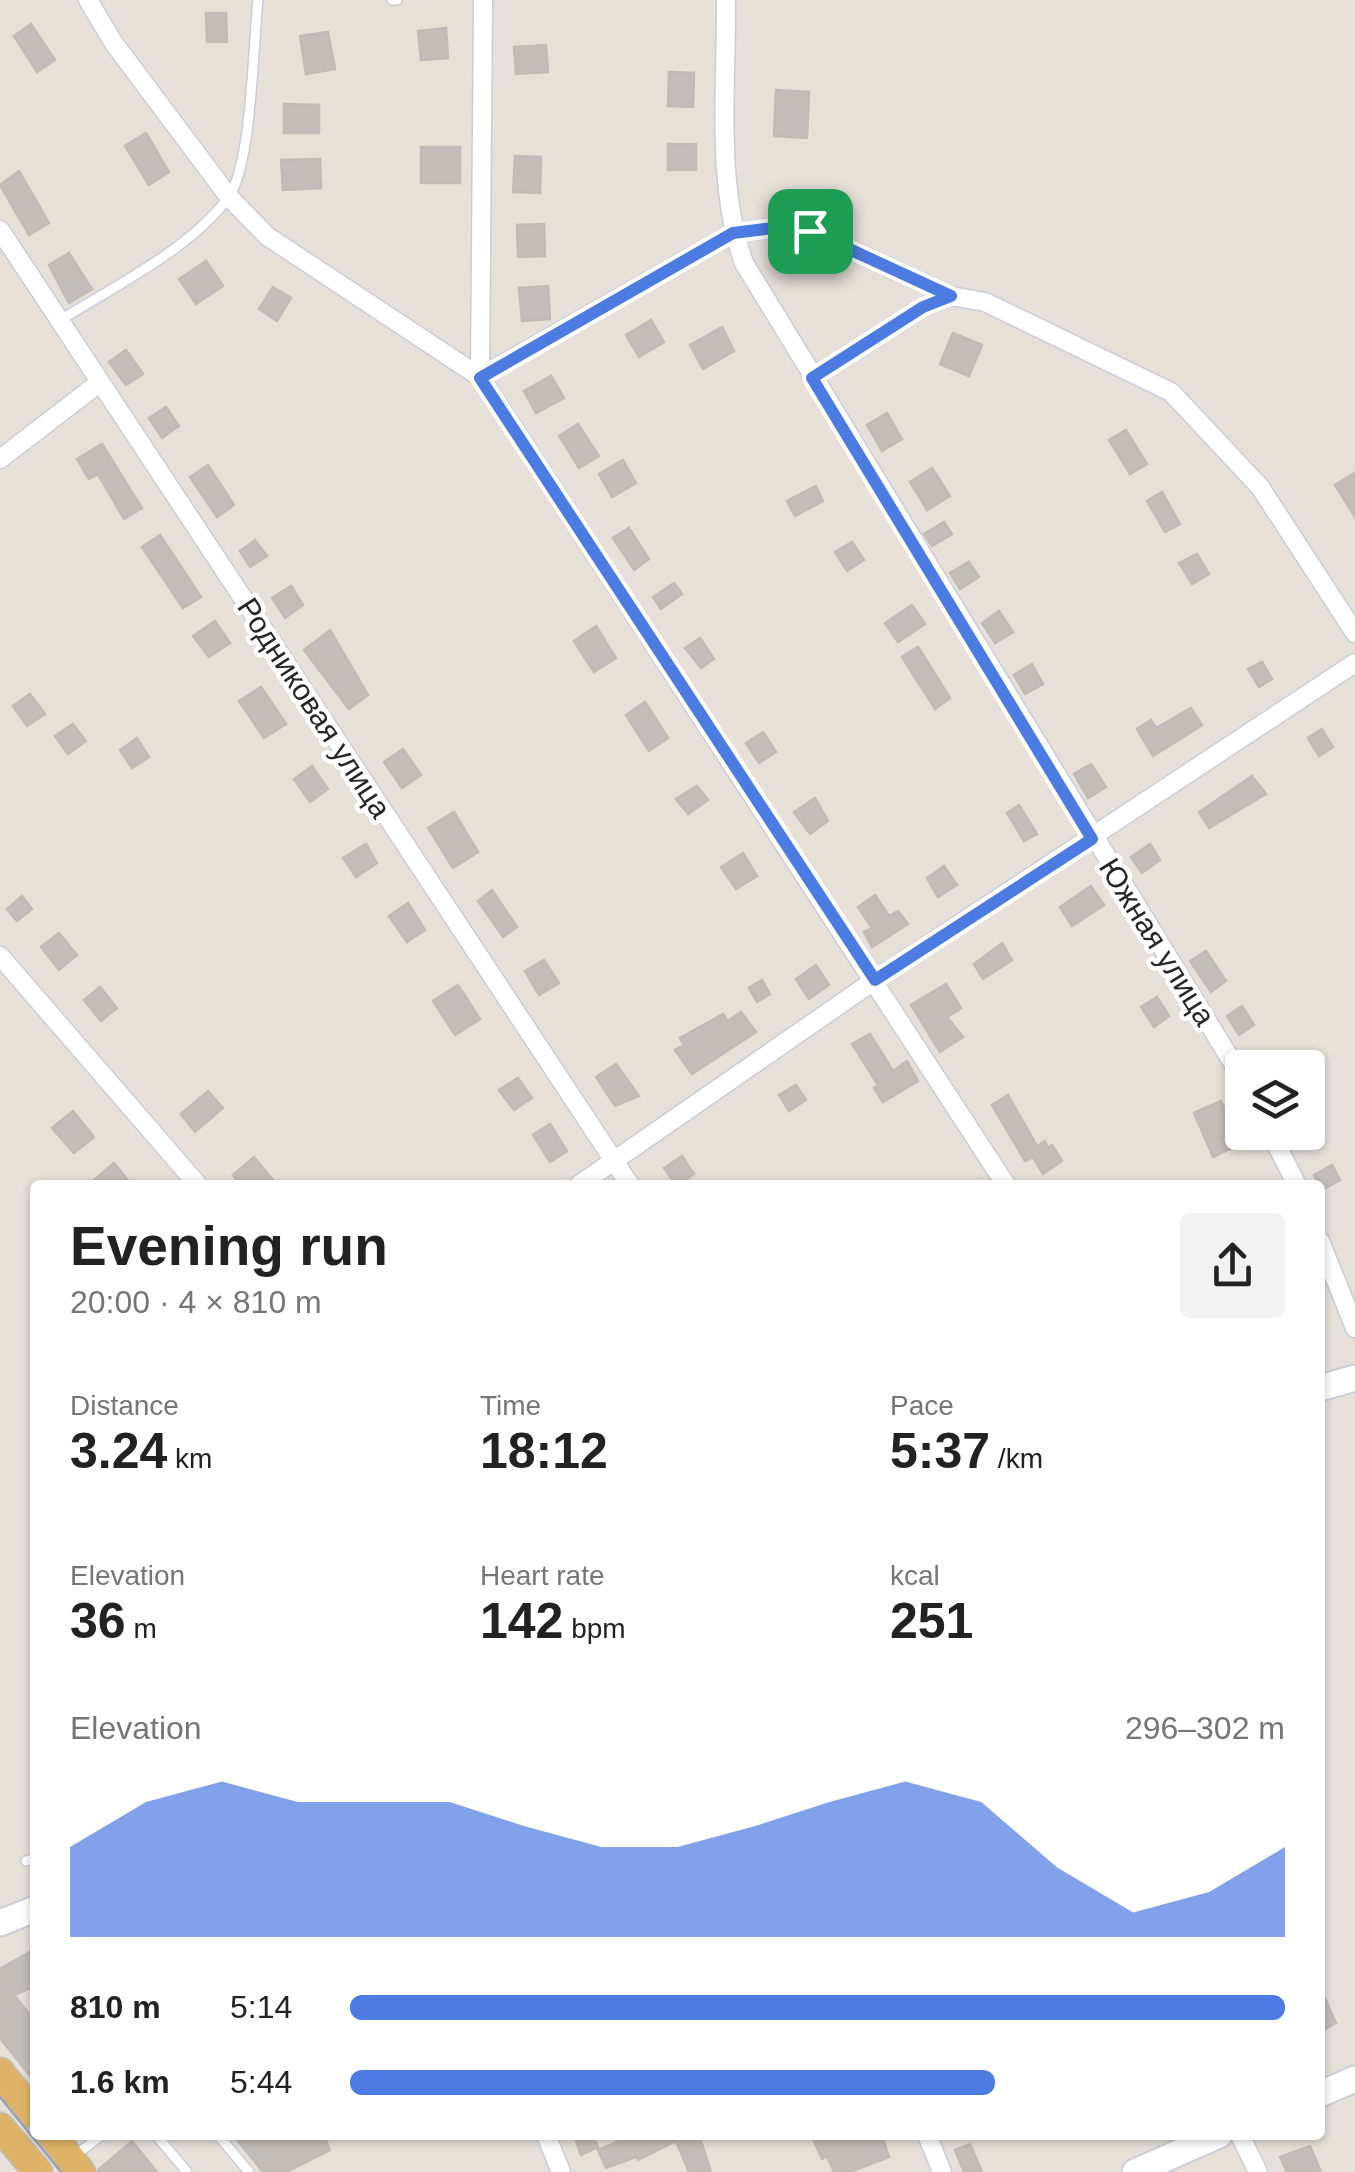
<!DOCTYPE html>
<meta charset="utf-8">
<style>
body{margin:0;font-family:Arial,sans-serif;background:#f2f2f2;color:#222;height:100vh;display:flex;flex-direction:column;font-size:38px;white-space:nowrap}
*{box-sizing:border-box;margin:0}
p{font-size:32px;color:#767676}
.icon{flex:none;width:55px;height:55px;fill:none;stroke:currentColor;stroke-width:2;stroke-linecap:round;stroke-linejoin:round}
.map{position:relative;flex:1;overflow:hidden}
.drawer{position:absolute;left:30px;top:1180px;width:1295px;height:960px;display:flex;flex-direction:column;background:#fff;border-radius:10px;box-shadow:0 2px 8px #0004}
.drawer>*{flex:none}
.buttons{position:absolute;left:1225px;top:1050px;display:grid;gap:20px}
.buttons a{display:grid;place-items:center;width:100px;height:100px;border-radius:10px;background:#fff;box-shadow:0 2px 8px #0004;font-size:50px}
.pin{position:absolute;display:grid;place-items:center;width:85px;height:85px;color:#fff;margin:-42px;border-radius:20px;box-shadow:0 5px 15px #0006}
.round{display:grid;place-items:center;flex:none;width:105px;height:105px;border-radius:10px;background:#f2f2f2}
.overview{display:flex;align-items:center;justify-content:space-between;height:170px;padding:0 40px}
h1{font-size:55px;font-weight:700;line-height:75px}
.metrics{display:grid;grid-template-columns:repeat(3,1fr);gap:15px;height:170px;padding:10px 40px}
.metrics div{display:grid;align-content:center}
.metrics b{font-size:50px;font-weight:700}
.metrics small{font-size:28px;font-weight:400}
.metrics p{font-size:28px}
.chart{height:280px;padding:20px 40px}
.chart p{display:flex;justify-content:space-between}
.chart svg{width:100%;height:180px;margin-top:10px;fill:#4c7ce2;opacity:.7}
ul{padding:0 40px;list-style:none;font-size:32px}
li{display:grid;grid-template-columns:160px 120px 1fr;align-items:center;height:75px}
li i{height:25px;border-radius:12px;background:#4c7ce2}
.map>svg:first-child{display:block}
</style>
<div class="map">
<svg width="1355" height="2172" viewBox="0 0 1355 2172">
<rect width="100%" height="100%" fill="#e7e0d9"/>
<path fill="#c3bdb9" stroke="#c2bbb4" stroke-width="2.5" d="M206,13H226L227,42H207Z
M31,24L55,60L37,72L14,36Z
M446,28L448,58L421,60L418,31Z
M328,32L335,69L306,74L300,36Z
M546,45L548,72L516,74L514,47Z
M669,72L694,73L693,107L668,106Z
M776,90L809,92L807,138L774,136Z
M284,104L319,105V133H284Z
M146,133L169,172L149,185L125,146Z
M668,144H696V170H668Z
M421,147H460V183H421Z
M515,156L541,157L540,193L513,192Z
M320,159L321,188L283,190L281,160Z
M19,171L49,223L29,235L0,185Z
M544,224L545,256L518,257L517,225Z
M69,253L92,289L69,303L49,265Z
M206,261L223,286L196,304L179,279Z
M548,286L550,319L522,321L519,288Z
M273,287L291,298L277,321L259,309Z
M651,320L664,342L639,357L626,335Z
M722,327L734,351L703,369L690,345Z
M953,333L982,345L969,376L940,364Z
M126,350L143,374L126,385L109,362Z
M551,376L564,398L536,413L524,391Z
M166,407L179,426L162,438L149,418Z
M887,413L902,439L882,451L867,425Z
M578,424L599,456L579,468L559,436Z
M1126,430L1147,464L1130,474L1109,440Z
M102,444L142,508L124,519L98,474L89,479L77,459Z
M623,460L636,483L612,497L599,474Z
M208,465L234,505L217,517L190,477Z
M932,468L950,496L927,510L910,482Z
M1355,473V517L1335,485Z
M816,486L823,501L795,516L787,501Z
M1162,492L1180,524L1165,532L1147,501Z
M944,522L952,534L932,546L924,534Z
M629,528L649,559L634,570L613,538Z
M160,535L201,597L183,608L142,547Z
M255,540L267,556L250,567L240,551Z
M852,542L864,560L847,571L835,552Z
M1197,554L1209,574L1192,584L1179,563Z
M969,562L979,577L960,589L950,573Z
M674,583L682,594L661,609L653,597Z
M291,586L303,605L285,618L272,598Z
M912,605L925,624L898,642L885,623Z
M999,611L1013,632L995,643L982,623Z
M215,621L230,643L209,657L193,636Z
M596,626L616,658L594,672L574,641Z
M330,630L368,695L349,709L304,650Z
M700,638L714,659L701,668L685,648Z
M918,647L950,698L935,709L902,657Z
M1262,662L1272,679L1259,687L1248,669Z
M1032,664L1043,684L1025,694L1014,675Z
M261,687L286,724L264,738L239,701Z
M30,694L45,714L27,726L13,706Z
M645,702L668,738L649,751L626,715Z
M1191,708L1202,725L1153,756L1137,729L1151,720L1156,728Z
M73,724L86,741L68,754L55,736Z
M1322,729L1333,747L1319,756L1308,738Z
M763,732L776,752L759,763L746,743Z
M137,738L149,757L132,768L120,750Z
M403,749L421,775L402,788L384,762Z
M1091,764L1106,787L1088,798L1074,774Z
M312,766L328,789L310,802L294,779Z
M1252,776L1266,794L1209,828L1199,812Z
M697,786L708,800L688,814L676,799Z
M815,798L828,821L810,834L794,812Z
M1019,805L1037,834L1024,841L1007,813Z
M454,812L478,852L453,868L428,828Z
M366,844L377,863L356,877L343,858Z
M1150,844L1160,860L1142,873L1131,857Z
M743,853L757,876L736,889L721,867Z
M944,866L957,885L938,897L927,878Z
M1091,886L1104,905L1072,926L1060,907Z
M492,890L517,927L503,937L478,901Z
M875,895L889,916L898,911L908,924L872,947L864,932L872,928L858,907Z
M22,896L32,909L17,921L7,909Z
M408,903L425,930L407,942L389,916Z
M59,933L77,955L59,970L41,947Z
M1002,943L1012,960L983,979L974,964Z
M1206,951L1226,981L1211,992L1190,961Z
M544,960L559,983L539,995L525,971Z
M816,965L829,985L809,999L796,979Z
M762,980L770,994L757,1002L749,988Z
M946,984L961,1008L947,1017L963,1037L940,1052L911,1005Z
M458,985L480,1019L455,1035L433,1001Z
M100,987L117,1008L101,1021L84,1000Z
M1157,997L1169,1016L1154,1027L1141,1007Z
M1242,1006L1254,1025L1239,1035L1227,1016Z
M741,1012L756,1032L692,1074L675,1050L684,1045L680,1038L723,1014L728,1021Z
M870,1034L893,1071L907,1061L918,1081L883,1102L874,1088L878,1085L852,1044Z
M616,1064L639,1096L615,1106L596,1077Z
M518,1078L532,1098L514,1110L499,1090Z
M796,1085L806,1100L789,1111L779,1095Z
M208,1091L223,1108L195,1132L181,1114Z
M1008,1095L1037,1146L1045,1141L1048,1148L1052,1145L1062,1161L1043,1174L1033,1157L1025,1161L992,1105Z
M1221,1101L1241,1144L1213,1157L1194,1113Z
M73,1111L94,1137L74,1153L52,1128Z
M550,1124L567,1151L550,1162L533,1135Z
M682,1156L694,1174L676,1185L664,1168Z
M254,1157L277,1185H241L233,1175Z
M114,1163L132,1185H88Z
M1332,1165L1340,1180L1322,1190L1314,1175Z
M35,1949V1986L14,1995L35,2021V2082L0,2038V1969Z
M1320,1987L1336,2023L1320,2032Z
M233,2135H306L309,2142L324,2136L330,2150L286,2172H263Z
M574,2135H592L598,2147L581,2155Z
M634,2135H699L711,2172H689L676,2141L638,2160L636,2157L606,2168L598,2150Z
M811,2135H882L889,2157L850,2172H834L827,2156L822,2159Z
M132,2141L157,2172H98V2170Z
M970,2144L982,2172H964L955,2150Z
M1310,2146L1321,2172H1287L1280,2157Z"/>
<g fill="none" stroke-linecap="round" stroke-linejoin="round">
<defs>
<path id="lane" d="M392,0H397
M59,321C113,287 189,250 228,198C252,166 253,45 258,0
M26,1861L35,1858
M156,2135L187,2172
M218,2135L249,2172
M73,2157L102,2135"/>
<path id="street" d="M88,0L113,42L229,197L267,236L480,377L1006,1185
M726,0C727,85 715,182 744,263L1242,1078
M0,230L630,1185
M480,377L733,233L773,228L810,231L951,296
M480,377L483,0
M812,378L923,307L951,296L985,302L1171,392L1260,487L1355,633
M0,459L99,383
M0,956L198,1185
M1270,1132L1297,1185
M579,1185L875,980L1355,663
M1320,1241L1355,1328
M546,2135L561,2172
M927,2135L942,2172
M1240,2135L1258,2172"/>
<path id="secondary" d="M1320,1388L1355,1378
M0,1923L35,1909
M1320,2094L1355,2079
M1135,2172L1219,2135"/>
<path id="primary" d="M0,2072L35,2115
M0,2127L38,2172
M52,2135L81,2172"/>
</defs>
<use href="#lane" stroke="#c8cdd7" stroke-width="12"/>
<use href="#street" stroke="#c8cdd7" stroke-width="21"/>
<use href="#secondary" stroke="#c8cdd7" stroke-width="29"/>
<use href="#primary" stroke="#bebebe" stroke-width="31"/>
<use href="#lane" stroke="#fff" stroke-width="9"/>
<use href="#street" stroke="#fff" stroke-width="18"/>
<use href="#secondary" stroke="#fff" stroke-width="25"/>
<use href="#primary" stroke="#deb368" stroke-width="28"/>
<path stroke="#9da2af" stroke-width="2.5" d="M0,2097L61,2172"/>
</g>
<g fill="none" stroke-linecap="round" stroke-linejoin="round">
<defs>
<path id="route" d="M773,228L810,231L951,296L923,307L812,378L1092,839L875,980L480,378L733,233Z"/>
</defs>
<use href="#route" stroke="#fff" stroke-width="20"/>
<use href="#route" stroke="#4c7ce2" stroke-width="12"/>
</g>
<g text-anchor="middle" stroke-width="9" stroke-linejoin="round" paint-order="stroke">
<g font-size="30" fill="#262626" stroke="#fff">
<text transform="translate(314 708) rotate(57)" y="10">Родниковая улица</text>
<text transform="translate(1157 942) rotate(58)" y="10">Южная улица</text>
</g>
</g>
</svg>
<div class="buttons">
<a><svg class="icon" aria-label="layers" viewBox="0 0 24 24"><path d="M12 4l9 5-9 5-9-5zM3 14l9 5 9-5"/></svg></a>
</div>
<div class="pin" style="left:810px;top:231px;background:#1e9e55"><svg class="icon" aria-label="arrive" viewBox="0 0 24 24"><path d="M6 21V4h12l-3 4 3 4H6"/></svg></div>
<section class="drawer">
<div class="overview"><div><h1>Evening run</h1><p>20:00 · 4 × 810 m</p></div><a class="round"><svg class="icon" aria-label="share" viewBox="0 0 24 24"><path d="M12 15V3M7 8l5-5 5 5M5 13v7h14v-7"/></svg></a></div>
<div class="metrics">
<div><p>Distance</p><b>3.24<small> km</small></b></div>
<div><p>Time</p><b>18:12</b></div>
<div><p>Pace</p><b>5:37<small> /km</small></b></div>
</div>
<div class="metrics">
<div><p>Elevation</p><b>36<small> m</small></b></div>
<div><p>Heart rate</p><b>142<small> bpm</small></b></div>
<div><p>kcal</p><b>251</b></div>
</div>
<div class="chart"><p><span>Elevation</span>296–302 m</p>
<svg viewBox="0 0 160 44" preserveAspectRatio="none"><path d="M0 44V22L10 11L20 6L30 11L40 11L50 11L60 17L70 22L80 22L90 17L100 11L110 6L120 11L130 27L140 38L150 33L160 22V44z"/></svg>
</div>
<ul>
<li><b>810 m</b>5:14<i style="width:100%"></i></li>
<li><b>1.6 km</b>5:44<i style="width:69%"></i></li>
</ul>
</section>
</div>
